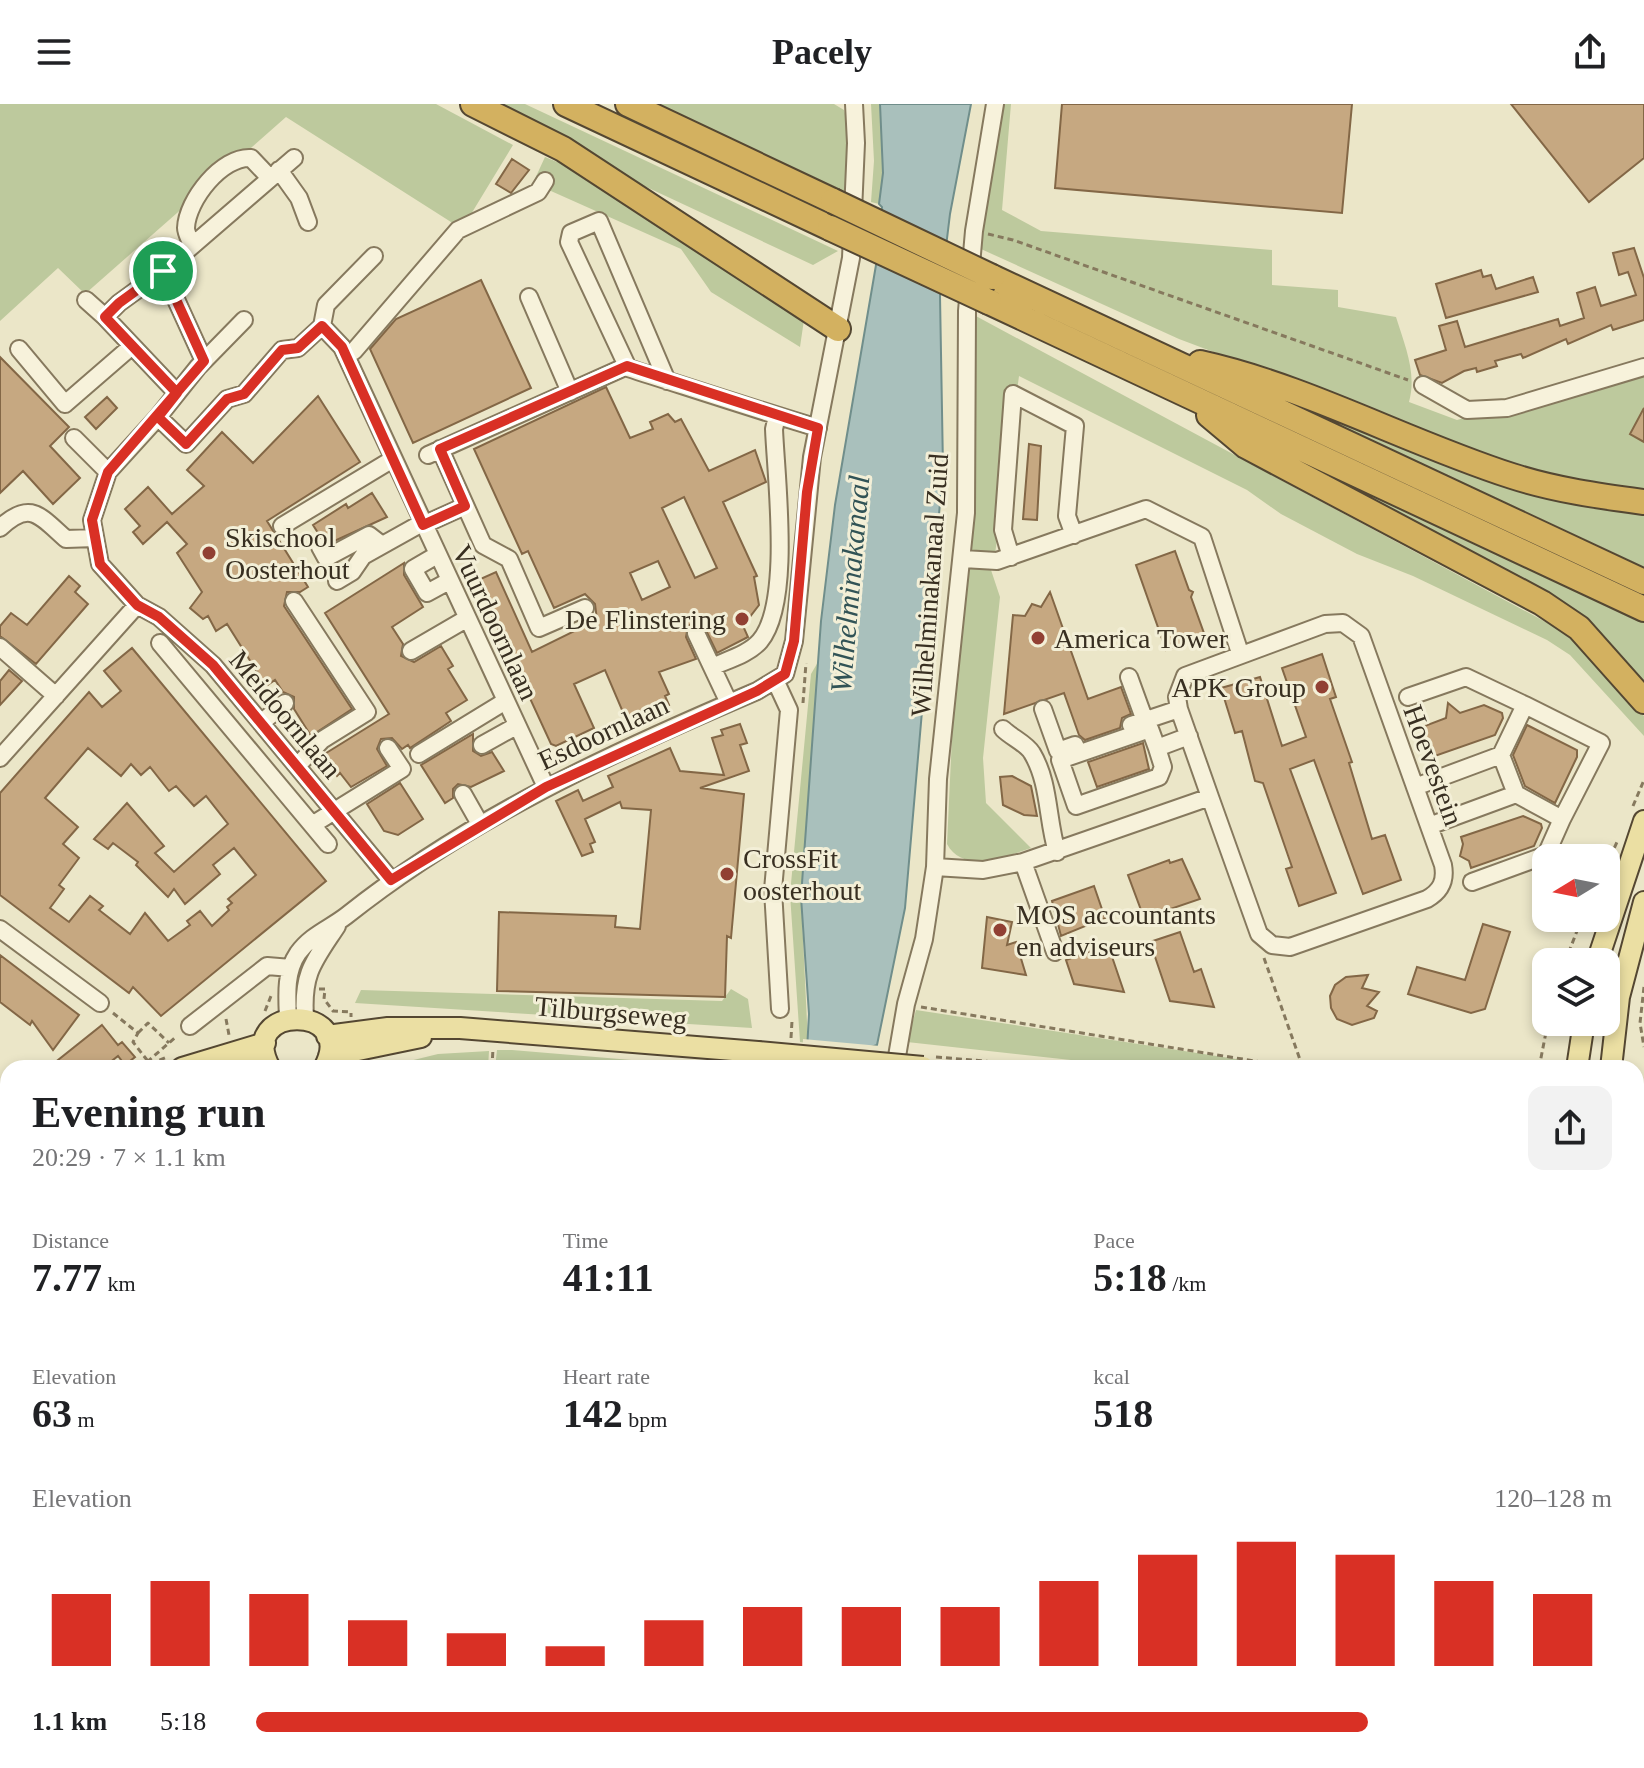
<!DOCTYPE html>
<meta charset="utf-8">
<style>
body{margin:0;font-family:"Times New Roman",serif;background:#f2f2f2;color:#202124;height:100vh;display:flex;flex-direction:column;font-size:30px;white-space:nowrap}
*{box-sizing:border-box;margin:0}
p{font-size:26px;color:#757577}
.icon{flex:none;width:44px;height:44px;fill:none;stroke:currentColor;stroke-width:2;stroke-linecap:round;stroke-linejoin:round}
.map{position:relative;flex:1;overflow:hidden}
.drawer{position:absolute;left:0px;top:956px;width:1644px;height:708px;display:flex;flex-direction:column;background:#fff;border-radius:24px 24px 0 0;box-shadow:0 4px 12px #0003}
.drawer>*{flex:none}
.needle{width:52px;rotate:260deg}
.buttons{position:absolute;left:1532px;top:740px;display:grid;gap:16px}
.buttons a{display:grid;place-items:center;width:88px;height:88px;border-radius:16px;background:#fff;box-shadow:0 4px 12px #0003;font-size:40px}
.pin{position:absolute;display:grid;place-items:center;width:68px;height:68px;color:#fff;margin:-34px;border:4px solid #fff;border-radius:50%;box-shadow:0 2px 8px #0007}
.round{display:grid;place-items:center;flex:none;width:84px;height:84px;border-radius:16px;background:#f2f2f2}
.head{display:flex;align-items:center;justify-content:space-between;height:136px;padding:0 32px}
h1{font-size:44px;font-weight:700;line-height:60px}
.metrics{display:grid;grid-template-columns:repeat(3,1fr);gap:12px;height:136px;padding:8px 32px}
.metrics div{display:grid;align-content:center}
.metrics b{font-size:40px;font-weight:700}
.metrics small{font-size:22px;font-weight:400}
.metrics p{font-size:22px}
.chart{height:224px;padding:16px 32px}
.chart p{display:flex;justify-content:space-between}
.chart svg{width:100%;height:144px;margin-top:8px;stroke:#d93025;stroke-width:6}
ul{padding:0 32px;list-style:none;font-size:26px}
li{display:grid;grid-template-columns:128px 96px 1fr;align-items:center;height:60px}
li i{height:20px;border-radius:10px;background:#d93025}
header{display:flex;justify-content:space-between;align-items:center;height:104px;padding:0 32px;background:#fff;font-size:36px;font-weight:700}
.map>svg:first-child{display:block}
</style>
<header><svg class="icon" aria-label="menu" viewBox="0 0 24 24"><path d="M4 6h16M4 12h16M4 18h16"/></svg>Pacely<svg class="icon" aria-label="share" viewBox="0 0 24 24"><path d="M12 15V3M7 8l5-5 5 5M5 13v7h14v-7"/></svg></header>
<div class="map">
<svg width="1644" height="1664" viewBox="0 0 1644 1664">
<rect width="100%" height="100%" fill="#ebe6c8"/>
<path fill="#bdc99d" d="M0,0H436L513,41L462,125L286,13L85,190L58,164L0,217Z
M469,0H525L838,147L813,161Z
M657,0H834L844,6L852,34L846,88Z
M871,0H880L883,69L879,100L871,98L874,57Z
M1004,0H1011L1002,106L1041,127L1272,146V181L1338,186V203L1396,213C1405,242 1417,269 1409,298L1457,316L1644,262V390L1563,380L1179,235L981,145L986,78Z
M545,53L587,70L805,209L800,243L711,188L681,145L533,79Z
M974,211L1568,530L1644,612V632L1570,551L1547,536L1413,472L1357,450L1281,410L1247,386L1019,272L995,450L970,448L975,327Z
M1269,288L1644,408V463Z
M1307,359L1644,518V584L1607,535L1594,523L1306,363Z
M969,462L991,466L1000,493L983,654L986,699L1031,744C1005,753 963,770 947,740L953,611Z
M818,558L801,793L808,939L800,938L790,790L811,570Z
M731,885L748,895L752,924L355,899L361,886L722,897Z
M916,906L1295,964H1144L907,938Z
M497,946H512L727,964H495Z
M489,947L488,964H381L438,950Z
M1639,1111L1644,1113V1181L1636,1206V1126Z
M1636,1342L1644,1346V1469L1636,1488Z
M1636,1560L1644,1564V1621L1636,1640Z
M648,1656H710L709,1664H648Z
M1576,1656H1629L1626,1664H1576Z"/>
<path fill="#a9c0bc" stroke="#708e8b" stroke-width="2" d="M880,0H971L950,110L940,192L943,364L905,804L877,941L806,964L809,910L801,793L821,517L835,401L876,161L882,103L879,100L883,69Z
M726,1656H838L837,1664H726Z"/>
<path fill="#ebe6c8" d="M803,935L880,942L877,964H802Z"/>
<path fill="#c6a881" stroke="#836746" stroke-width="2" fill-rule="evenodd" d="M1062,0H1352L1342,109L1055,84Z
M1511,0H1644V54L1589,98Z
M512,55L529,66L511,89L496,80Z
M1634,144L1644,174V216L1613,226L1611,221L1568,240L1566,235L1523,254L1521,250L1495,257L1497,262L1477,268L1476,264L1464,267L1442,279L1420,271L1415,256L1446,246L1439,222L1457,217L1465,243L1558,215L1560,222L1584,214L1577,189L1595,183L1601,202L1636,191L1628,168L1619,171L1613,149Z
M1481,166L1483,173L1491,171L1496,185L1533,173L1538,188L1446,214L1436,180Z
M481,176L531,284L413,339L370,245L396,215Z
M0,253L69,323L50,342L80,374L53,400L23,367L0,389Z
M606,283L630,334L653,325L650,318L668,310L675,318L681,315L709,367L755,346L766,378L723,398L757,472L754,473L759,501L743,522L748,533L717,549L703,520L696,518L688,522L686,533L696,555L659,568L669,590L665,592L669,601L628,620L605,566L574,580L594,624L556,642L551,640L476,477L496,468L532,548L597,516L595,500L585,490L554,504L528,447L522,450L474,345ZM684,393L717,464L695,474L662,404ZM658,457L670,483L642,496L630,469Z
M318,292L360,358L267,417L308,483L300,488H287L284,502L352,605L311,632L294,605V593L283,588L275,576L266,582L227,520L216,527L208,512L203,515L190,504L202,488L177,449L187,440L167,418L143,440L133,428L140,422L125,405L148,383L172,410L204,382L187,366L222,328L253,359Z
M107,293L117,304L96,325L85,313Z
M1644,304V338L1630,330Z
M1029,340L1041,342L1037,416L1023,415Z
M372,389L387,413L330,439L320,432L313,421L346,400L348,404Z
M1175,447L1189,486L1193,488L1191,493L1205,532L1166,546L1136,461Z
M404,459V471L423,503L392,523L403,540L401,552L414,558L441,542L453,562L448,565L467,596L446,609L451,617L410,644L408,641L402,645L392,634L381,635L377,645L387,662L351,683L340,669L337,672L323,651L389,610L325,509Z
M69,472L80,482L75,488L88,500L36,560L0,532V522L11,509L27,521Z
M1050,488L1088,595L1121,583L1131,610L1122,614L1120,624L1085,636L1079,631L1064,589L1004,610L1013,511L1025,512L1032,500L1041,503Z
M132,544L326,777L161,912L133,883L129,889L0,791V689L89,588L102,603L121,587L104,567ZM88,644L121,672L131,660L141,671L150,663L169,687L176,682L194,702L206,692L228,720L174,768L155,749L164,742L127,699L94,735L108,745L113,739L138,758L136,761L168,793L174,785L185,800L220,770L213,761L234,744L256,771L228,795L232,799L227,803L229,806L212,822L200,807L187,817L190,821L168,837L145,809L130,830L99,806L103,802L90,792L69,818L50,804L64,785L59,781L79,754L63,740L78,723L45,694Z
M1322,550L1334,587L1336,593L1330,595L1352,658L1349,659L1372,735L1385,731L1401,776L1363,790L1314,656L1290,665L1336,789L1299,802L1286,765L1292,763L1263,679L1255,677L1242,627L1235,629L1221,584L1260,573L1282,642L1306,633L1282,564Z
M9,566L22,577L0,601V577Z
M1448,599L1460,609L1484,601L1502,609L1503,614L1495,631L1432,653L1430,646L1420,641L1424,630L1422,623L1446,614Z
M740,620L747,639L740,641L749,667L700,684L744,690L731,834L727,832L725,893L497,887L499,808L616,812L615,823L640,825L651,706L622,704L620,698L585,715L595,738L590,740L593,748L582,752L556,697L578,686L583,697L613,683L608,672L670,644L680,667L724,671L712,634L723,631L721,626Z
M1527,621L1577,646V653L1555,699L1525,682L1513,651Z
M473,630V647L481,652L492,648L504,667L471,683L458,680L453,685V694L445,699L421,661Z
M1143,639L1149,665L1097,683L1088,658Z
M1012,672L1031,682L1037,712L1024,711L1003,701L1000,673Z
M400,679L423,715L398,731L384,727L367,700Z
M1523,712L1541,720L1542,724L1534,742L1471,764L1469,757L1460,752L1463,740L1461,733Z
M1182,755L1200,795L1144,814L1128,771L1169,756L1170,759Z
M1094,782L1105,814L1061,832L1052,797Z
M987,813L1012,818L1007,841L1016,838L1026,871L982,864Z
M1483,820L1510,828L1485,905L1471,909L1408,890L1417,863L1465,876Z
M1180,828L1194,868L1201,865L1214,903L1170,897L1150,838Z
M1108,841L1124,888L1074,880L1066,856Z
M0,851L79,911L53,946L32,917L30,921L0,898Z
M1368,871L1362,884L1379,888L1367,902L1377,907L1374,914L1352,921L1337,915L1331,904L1330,892L1335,881L1346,873Z
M102,921L118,941L122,938L135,953L125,961L118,952L103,964H48Z"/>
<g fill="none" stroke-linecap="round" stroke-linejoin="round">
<defs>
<path id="minor" d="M279,66L299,94L308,118
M192,141C190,136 186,129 186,124C187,96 222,52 251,54L270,74
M163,167L119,199L105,213L177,289
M529,193L570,288
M86,196L105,213
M244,216L198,263L158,313L108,368L92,416L100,460L137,501L159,513L213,561L391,776
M322,222L326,201L374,152
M19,245L65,300L132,242
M346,251L354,247L458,126L538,88L545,77
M204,257L163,167L294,54
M667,277L599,117L571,129L569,138L628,264C691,284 754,305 818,324
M1423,281L1467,306L1507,304L1644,263
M158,313L186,340L227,295L244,290L282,246L298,244L322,222L342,243L546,683
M74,334L108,368
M440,345L483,441L509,455L539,524L585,504
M428,351L627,262
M423,421L465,402
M282,422L393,355
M0,424C30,396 39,411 66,435L95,434
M320,443L326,454L369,431L382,441
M437,451L413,465L427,489L449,477
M1011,453L1003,426L1013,290L1075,322L1067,412L1074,431
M963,455L997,457L1146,405L1202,433L1240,549
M337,477L352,468L363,452L422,419
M294,497L367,608L322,636L297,662
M696,529L712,563
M160,539L328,740
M0,543L56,592
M411,547L466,515
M1129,573L1145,617
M776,578L789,606L773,786L780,905
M1408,593L1466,573L1525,601L1501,651
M729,599L712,563C727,556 749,550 760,537C792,499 776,375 774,325L777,312
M1525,601L1601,639L1562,715
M1043,605L1058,647L1075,641
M261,619L285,599
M1131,621L1179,605
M1003,625C1011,633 1027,640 1032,649C1050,679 1047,716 1057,748
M482,641L516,622
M1157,644L1150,625L1060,656L1076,702L1159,673L1163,663L1157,644L1189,632
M419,650L504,598
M0,654L137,501
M1415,683L1501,651L1516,690L1429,722
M463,690L480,720
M312,721L402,665L388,644
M1023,758L1055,848
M935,763L983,766L1023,758L1210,693L1259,830L1272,841L1290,843L1427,795C1441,787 1446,777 1443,761L1361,532L1343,519L1325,520L1185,572L1177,593L1179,605L1210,693
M1472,778L1546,751L1562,715L1516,690
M0,825L100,899
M305,913C302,869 314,857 337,822
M288,914C287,892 285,868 298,849C311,831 329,825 346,812C469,714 613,648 757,587L785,570L794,537L812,353L851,154L856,39L854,0
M190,922L267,862L291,864
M895,964L906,900L924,835L935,763L938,675L966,409L967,207L974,127L995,0
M1636,1248L1644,1231
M1636,1317L1644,1321
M0,1324L8,1320
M1636,1490L1644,1473
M0,1493L8,1491
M0,1514L8,1512
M1636,1541L1644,1545
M1019,1660L1063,1664
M129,1664L164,1656
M247,1664L248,1656
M425,1664V1656
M575,1664L576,1656
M859,1664L860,1656
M1161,1664L1162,1656
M1538,1664L1539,1656
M1561,1664V1656
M1633,1664L1644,1642"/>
<path id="major" d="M1597,858L1644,717
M327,932L388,924H460L758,948
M329,952L421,933
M182,964L265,939
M238,964L268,961
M270,964C234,899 360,899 324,964
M1577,964L1584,918
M1611,964L1619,893L1644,798
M1636,1036L1644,1037
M1636,1061L1644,1063
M0,1074L8,1068"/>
<path id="highway" d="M473,0L563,45L838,225
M566,0L830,124
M628,0L833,97
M992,173L1644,478
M989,198L1644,505
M1200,259C1308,283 1406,338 1512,372C1555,386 1599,392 1644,398
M1209,311L1246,342L1542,499L1579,524L1644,597"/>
</defs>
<use href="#minor" stroke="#86795e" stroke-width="20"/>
<use href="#major" stroke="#544732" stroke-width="24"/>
<use href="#highway" stroke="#544732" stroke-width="28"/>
<path stroke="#86795e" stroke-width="3" stroke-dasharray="6 4" stroke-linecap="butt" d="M988,130L1013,136L1408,276
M803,599L806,559
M1633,702L1644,676
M1606,762L1617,738
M1264,854L1303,964
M1565,858L1582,814
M1644,883L1640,919L1644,943
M319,885H325L324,895L333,907L351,908V913
M921,903L1298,964
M265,907L271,892
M113,909L138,929L133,938L147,956
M226,915L229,931
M138,929L148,919L169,939
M791,934L792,917
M936,953L1068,964
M147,958L177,932
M141,964L167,953
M492,964L493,944
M1539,964L1548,918
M1636,999L1644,1002
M1638,1079L1644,1106
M1636,1094L1644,1091
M1636,1109L1639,1094
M0,1249L8,1245
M0,1348L8,1366
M0,1409L8,1407
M275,1664V1656
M335,1664L336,1656
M489,1664L490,1656
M700,1664V1656
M714,1664L715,1656
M1514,1664L1515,1656"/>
<use href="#minor" stroke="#f7f2db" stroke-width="16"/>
<use href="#major" stroke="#ebdfa3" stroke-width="20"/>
<use href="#highway" stroke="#d3b160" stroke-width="24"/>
<defs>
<path id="major-bridge" d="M758,948L923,963"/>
<path id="highway-bridge" d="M833,97L992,173
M830,124L989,198"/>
</defs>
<use href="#major-bridge" stroke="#544732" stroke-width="24" stroke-linecap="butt"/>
<use href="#highway-bridge" stroke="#544732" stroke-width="28" stroke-linecap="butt"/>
<use href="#major-bridge" stroke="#ebdfa3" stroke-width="20"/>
<use href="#highway-bridge" stroke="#d3b160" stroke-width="24"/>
</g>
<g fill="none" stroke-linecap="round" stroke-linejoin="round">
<defs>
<path id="route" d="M163,167L204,257L108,368L92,416L100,460L137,501L159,513L213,561L391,776L546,683L757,587L785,570L794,537L807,388L818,324L627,262L440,345L465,402L423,421L342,243L322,222L298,244L282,246L244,290L227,295L186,340L158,313L177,289L105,213L119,199L163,167"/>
</defs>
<use href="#route" stroke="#fff" stroke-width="16"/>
<use href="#route" stroke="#d93025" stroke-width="10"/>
</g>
<g fill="#914033" stroke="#f3efd7" stroke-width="3">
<circle cx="209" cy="449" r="8"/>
<circle cx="742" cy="515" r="8"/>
<circle cx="1038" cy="534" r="8"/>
<circle cx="1322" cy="583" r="8"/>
<circle cx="727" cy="770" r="8"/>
<circle cx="1000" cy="826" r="8"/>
</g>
<g text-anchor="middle" stroke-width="6" stroke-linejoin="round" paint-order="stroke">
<g font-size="28" fill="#382f21" stroke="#f3efd7" text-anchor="start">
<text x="225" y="443">Skischool<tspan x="225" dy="32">Oosterhout</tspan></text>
<text x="726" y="525" text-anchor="end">De Flinstering</text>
<text x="1054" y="544">America Tower</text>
<text x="1306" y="593" text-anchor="end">APK Group</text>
<text x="743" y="764">CrossFit<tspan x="743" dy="32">oosterhout</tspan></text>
<text x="1016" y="820">MOS accountants<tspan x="1016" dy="32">en adviseurs</tspan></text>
</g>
<g font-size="28" fill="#382f21" stroke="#f3efd7">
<text transform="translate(929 481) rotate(-86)" y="10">Wilhelminakanaal Zuid</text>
<text transform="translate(496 518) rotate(65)" y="10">Vuurdoornlaan</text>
<text transform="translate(286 610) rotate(50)" y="10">Meidoornlaan</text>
<text transform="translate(603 628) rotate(-25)" y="10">Esdoornlaan</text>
<text transform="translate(1434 661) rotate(70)" y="10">Hoevestein</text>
<text transform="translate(611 908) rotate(5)" y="10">Tilburgseweg</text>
</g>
<g font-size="30" font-style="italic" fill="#315356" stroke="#f3efd7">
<text transform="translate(850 480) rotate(-85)" y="10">Wilhelminakanaal</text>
</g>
</g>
</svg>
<div class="buttons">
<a><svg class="needle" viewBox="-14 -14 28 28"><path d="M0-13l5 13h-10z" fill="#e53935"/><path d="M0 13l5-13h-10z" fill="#757577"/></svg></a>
<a><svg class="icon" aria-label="layers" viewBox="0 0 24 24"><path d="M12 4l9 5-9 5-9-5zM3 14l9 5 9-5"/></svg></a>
</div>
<div class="pin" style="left:163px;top:167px;background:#1e9e55"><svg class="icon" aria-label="arrive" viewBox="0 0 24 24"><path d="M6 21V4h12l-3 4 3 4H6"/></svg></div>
<section class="drawer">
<div class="head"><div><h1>Evening run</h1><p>20:29 · 7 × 1.1 km</p></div><a class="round"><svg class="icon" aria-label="share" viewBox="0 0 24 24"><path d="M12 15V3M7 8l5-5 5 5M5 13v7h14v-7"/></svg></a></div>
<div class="metrics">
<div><p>Distance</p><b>7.77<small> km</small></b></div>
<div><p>Time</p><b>41:11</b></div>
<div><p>Pace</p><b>5:18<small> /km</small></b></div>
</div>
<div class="metrics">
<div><p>Elevation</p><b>63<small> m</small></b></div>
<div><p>Heart rate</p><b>142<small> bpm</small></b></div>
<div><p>kcal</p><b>518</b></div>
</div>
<div class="chart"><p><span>Elevation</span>120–128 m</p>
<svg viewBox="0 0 160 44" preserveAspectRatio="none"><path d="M5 44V22M15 44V18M25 44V22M35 44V30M45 44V34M55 44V38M65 44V30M75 44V26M85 44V26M95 44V26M105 44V18M115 44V10M125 44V6M135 44V10M145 44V18M155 44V22"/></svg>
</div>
<ul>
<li><b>1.1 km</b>5:18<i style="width:82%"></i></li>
</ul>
</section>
</div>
